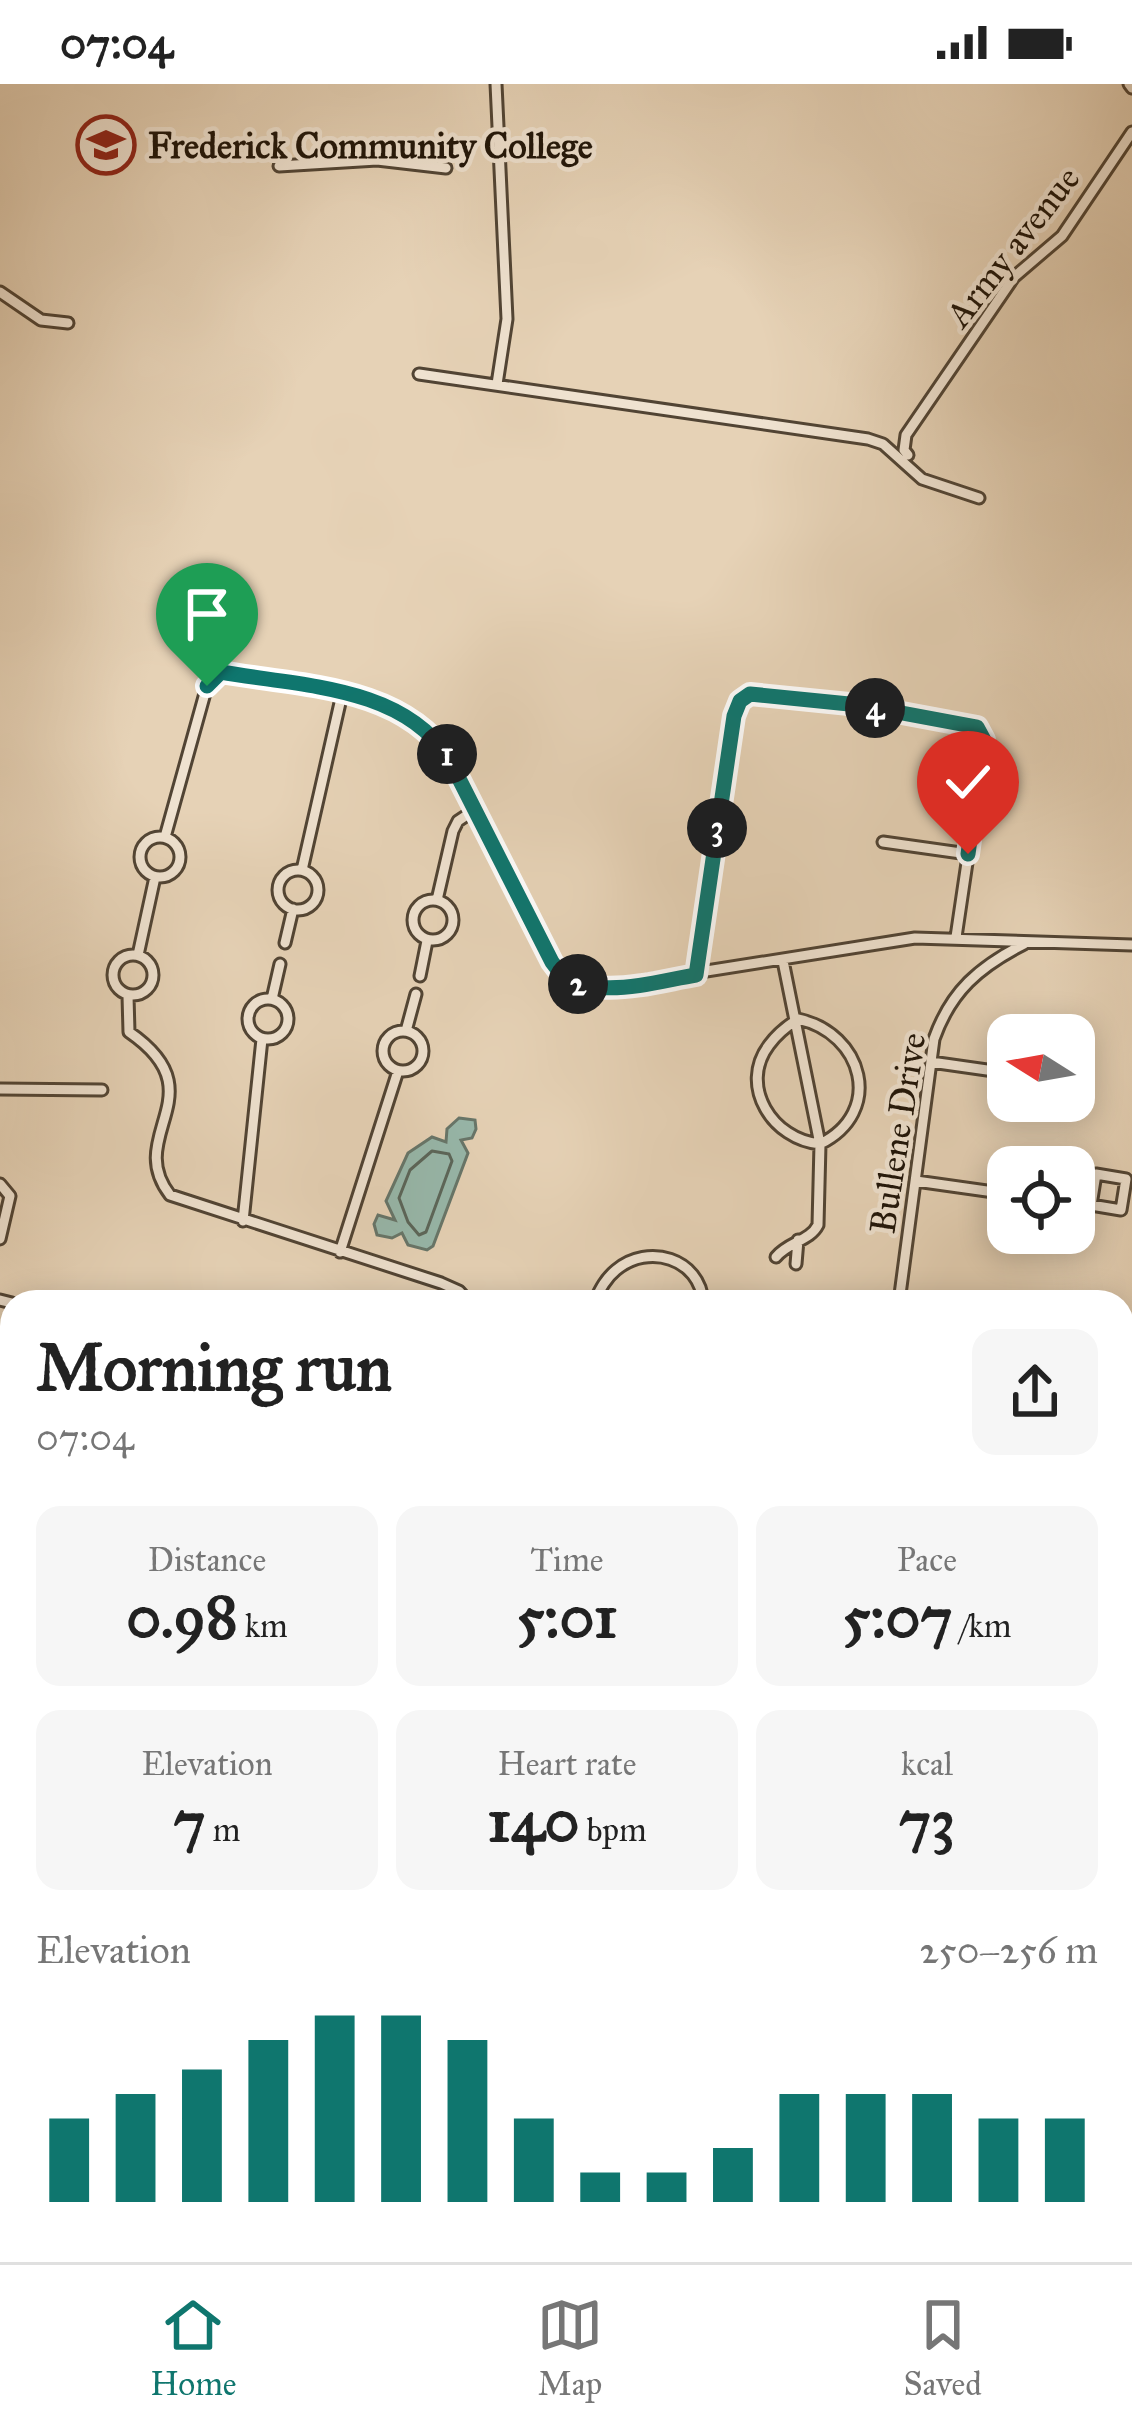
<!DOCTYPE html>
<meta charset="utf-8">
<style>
body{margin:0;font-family:"IM FELL Great Primer",serif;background:#f6f6f6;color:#222;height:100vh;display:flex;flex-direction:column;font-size:45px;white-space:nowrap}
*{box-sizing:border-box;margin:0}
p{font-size:39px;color:#767676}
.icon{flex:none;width:66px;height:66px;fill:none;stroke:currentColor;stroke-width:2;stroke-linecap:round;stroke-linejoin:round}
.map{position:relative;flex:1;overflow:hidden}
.sheet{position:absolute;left:0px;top:1206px;width:1134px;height:972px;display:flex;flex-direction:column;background:#fff;border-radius:36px 36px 0 0;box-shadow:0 6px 30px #0003}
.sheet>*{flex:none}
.needle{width:78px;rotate:281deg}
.controls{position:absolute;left:987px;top:930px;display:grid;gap:24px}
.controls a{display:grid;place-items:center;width:108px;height:108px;border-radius:24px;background:#fff;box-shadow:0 6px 30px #0003;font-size:60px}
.pin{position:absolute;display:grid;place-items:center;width:102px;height:102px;color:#fff;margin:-123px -51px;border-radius:50% 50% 50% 0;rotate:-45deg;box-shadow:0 0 12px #0007}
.pin .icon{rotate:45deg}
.km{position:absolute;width:60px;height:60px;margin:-30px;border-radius:50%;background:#222;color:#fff;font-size:33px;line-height:60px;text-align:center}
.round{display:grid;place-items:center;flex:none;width:126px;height:126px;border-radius:24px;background:#f6f6f6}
.overview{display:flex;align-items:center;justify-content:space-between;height:204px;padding:0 36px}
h1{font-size:66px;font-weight:700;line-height:90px}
.stats{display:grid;grid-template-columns:repeat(3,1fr);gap:18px;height:204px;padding:12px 36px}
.stats div{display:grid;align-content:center;border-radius:24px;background:#f6f6f6;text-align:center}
.stats b{font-size:60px;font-weight:700}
.stats small{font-size:33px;font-weight:400}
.stats p{font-size:33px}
.chart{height:336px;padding:24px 36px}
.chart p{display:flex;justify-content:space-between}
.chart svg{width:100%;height:216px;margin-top:12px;stroke:#0f766e;stroke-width:6}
.status{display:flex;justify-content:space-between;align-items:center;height:84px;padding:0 60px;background:#fff;direction:ltr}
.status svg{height:33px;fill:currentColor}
.dock{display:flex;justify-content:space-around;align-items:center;height:168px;border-top:3px solid #e0e0e0;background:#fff;font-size:33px;color:#767676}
.dock a{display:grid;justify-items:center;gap:6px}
.dock .active{color:#0f766e}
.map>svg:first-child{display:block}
</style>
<div class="status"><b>07:04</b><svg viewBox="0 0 49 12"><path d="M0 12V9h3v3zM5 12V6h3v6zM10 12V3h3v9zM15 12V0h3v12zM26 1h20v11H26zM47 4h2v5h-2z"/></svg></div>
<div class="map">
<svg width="1132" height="2178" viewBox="0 0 1132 2178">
<rect width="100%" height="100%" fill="#e6d2b6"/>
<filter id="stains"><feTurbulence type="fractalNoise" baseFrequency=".00167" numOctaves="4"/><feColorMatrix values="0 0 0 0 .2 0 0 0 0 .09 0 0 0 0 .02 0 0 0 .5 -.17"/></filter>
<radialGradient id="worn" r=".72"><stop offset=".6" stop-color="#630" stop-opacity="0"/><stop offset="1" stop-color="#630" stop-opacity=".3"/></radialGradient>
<path fill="#97b8ab" stroke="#67766a" stroke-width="3" d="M459,1034L475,1036L476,1045L472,1054L461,1056L468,1069L433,1162L427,1166L408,1161L402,1149L392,1154L377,1151L374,1140L378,1131L395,1136L386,1117L408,1069L432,1053L446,1058L447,1045Z"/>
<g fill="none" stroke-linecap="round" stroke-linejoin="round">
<path stroke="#5b665a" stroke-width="3" d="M432,1067L449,1070L452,1077L426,1148L419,1151L408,1138L399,1114L410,1086Z"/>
<path stroke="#67766a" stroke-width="3" d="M1122,2120L1132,2124
M0,2129L12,2134"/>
<defs>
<path id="minor" d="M496,0L507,235L497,300
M1129,0L1132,4
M279,82L377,76L446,84
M0,208L41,236L68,239
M419,290L868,355L883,360L922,395L979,414
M908,371L904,366L906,351L1014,193L1062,152L1132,48
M140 773a20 20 0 1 1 40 0a20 20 0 1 1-40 0Z
M165,753L207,602L221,588C299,602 401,601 449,673L552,878L568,895L593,905L915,854L1132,861
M883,758L968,770
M278 806a20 20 0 1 1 40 0a20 20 0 1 1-40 0Z
M302,786L342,610
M413 836a20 20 0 1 1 40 0a20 20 0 1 1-40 0Z
M437,816L453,747L458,737L476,725
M285,859L293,825
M113 891a20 20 0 1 1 40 0a20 20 0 1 1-40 0Z
M138,871L155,793
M696,891L736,624L745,612L757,608L972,639L982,648L984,664L956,853
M420,892L427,857
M128,912L129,948C219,1010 123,1051 170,1111L441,1199L459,1207L469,1218
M248 935a20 20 0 1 1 40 0a20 20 0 1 1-40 0Z
M272,915L280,880
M798,935C863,949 885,1028 820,1060C773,1056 738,1002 769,961C777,950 787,942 798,935Z
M406,947L416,910
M383 967a20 20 0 1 1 40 0a20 20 0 1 1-40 0Z
M931,978L1008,989
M0,1005L102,1006
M1096,1090L1126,1095L1121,1126L1091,1121Z
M916,1097L1008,1110
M0,1100L10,1112L0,1155
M243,1137L262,955
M340,1168L398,987
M776,1173C788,1158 810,1157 818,1141L820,1060L783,877
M796,1180L798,1156
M0,1216L12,1219
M594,1218C600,1206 605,1195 616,1186C648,1159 700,1174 703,1218
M899,1218L934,955C951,907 979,883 1024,860
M1122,1472L1132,1473
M0,1774L12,1777
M0,1888L12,1890
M809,2178L813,2166"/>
<path id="tertiary" d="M576,2178L584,2166"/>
<path id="secondary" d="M0,1322L12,1324
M1122,1917L1132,1922"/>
</defs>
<use href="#minor" stroke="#514434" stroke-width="15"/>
<use href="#tertiary" stroke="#514434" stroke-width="18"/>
<use href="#secondary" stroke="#1f1408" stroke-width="20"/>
<use href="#minor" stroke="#efe2d0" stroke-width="9"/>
<use href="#tertiary" stroke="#efe2d0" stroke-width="12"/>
<use href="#secondary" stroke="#efe2d0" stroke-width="14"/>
</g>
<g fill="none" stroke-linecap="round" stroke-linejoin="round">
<defs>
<path id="route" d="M207,602L221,588C298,602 401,601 448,673L552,878C581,922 652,898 696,891L734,632L740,617L750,610L859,621L977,643L984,656L968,770"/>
</defs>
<use href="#route" stroke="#fff" stroke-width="24"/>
<use href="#route" stroke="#0f766e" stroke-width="15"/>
</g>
<defs>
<symbol id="university-ring" viewBox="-11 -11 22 22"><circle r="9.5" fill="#efe2d0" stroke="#8f2418" stroke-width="1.5"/><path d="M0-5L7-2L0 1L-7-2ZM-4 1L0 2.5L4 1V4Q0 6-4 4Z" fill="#8f2418"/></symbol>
</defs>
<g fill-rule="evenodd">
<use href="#university-ring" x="73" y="28" width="66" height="66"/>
</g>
<g text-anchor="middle" stroke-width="9" stroke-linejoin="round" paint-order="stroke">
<g font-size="36" font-weight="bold" fill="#1f1408" stroke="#efe2d0" text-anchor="start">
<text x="148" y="74">Frederick Community College</text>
</g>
<g font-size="36" fill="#1f1408" stroke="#efe2d0">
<text transform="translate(1012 162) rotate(-52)" y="13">Army avenue</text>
<text transform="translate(897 1049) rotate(-81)" y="13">Bullene Drive</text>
</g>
</g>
<rect width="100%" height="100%" filter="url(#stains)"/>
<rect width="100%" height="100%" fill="url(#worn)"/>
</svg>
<div class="controls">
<a><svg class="needle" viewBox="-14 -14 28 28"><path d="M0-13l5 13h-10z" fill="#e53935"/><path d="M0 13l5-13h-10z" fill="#767676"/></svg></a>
<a><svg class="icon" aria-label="locate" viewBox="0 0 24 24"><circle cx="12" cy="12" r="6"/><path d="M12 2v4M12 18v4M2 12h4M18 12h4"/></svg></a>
</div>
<div class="pin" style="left:207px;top:602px;background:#1e9e55"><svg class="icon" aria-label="arrive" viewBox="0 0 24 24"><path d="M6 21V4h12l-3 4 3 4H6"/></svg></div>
<div class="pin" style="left:968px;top:770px;background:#d93025"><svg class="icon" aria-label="check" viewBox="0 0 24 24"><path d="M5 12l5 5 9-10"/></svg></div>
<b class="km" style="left:447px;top:670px">1</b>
<b class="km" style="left:578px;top:900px">2</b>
<b class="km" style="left:717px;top:744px">3</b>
<b class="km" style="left:875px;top:624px">4</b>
<section class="sheet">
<div class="overview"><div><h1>Morning run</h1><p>07:04</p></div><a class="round"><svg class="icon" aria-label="share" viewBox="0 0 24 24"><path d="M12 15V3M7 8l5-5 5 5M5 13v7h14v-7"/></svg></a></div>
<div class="stats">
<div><p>Distance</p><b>0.98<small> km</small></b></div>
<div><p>Time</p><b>5:01</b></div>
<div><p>Pace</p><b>5:07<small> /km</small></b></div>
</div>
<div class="stats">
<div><p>Elevation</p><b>7<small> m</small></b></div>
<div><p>Heart rate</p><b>140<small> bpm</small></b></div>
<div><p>kcal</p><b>73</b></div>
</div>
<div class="chart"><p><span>Elevation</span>250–256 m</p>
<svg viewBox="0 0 160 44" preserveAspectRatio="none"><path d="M5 44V27M15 44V22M25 44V17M35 44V11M45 44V6M55 44V6M65 44V11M75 44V27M85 44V38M95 44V38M105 44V33M115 44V22M125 44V22M135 44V22M145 44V27M155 44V27"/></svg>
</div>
</section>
</div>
<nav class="dock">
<a class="active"><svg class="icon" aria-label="home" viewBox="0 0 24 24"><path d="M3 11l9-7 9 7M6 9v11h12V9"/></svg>Home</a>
<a><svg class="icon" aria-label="map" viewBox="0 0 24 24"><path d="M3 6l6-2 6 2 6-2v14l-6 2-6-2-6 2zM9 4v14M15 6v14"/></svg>Map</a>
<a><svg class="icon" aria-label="saved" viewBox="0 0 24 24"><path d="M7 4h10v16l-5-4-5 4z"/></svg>Saved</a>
</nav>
